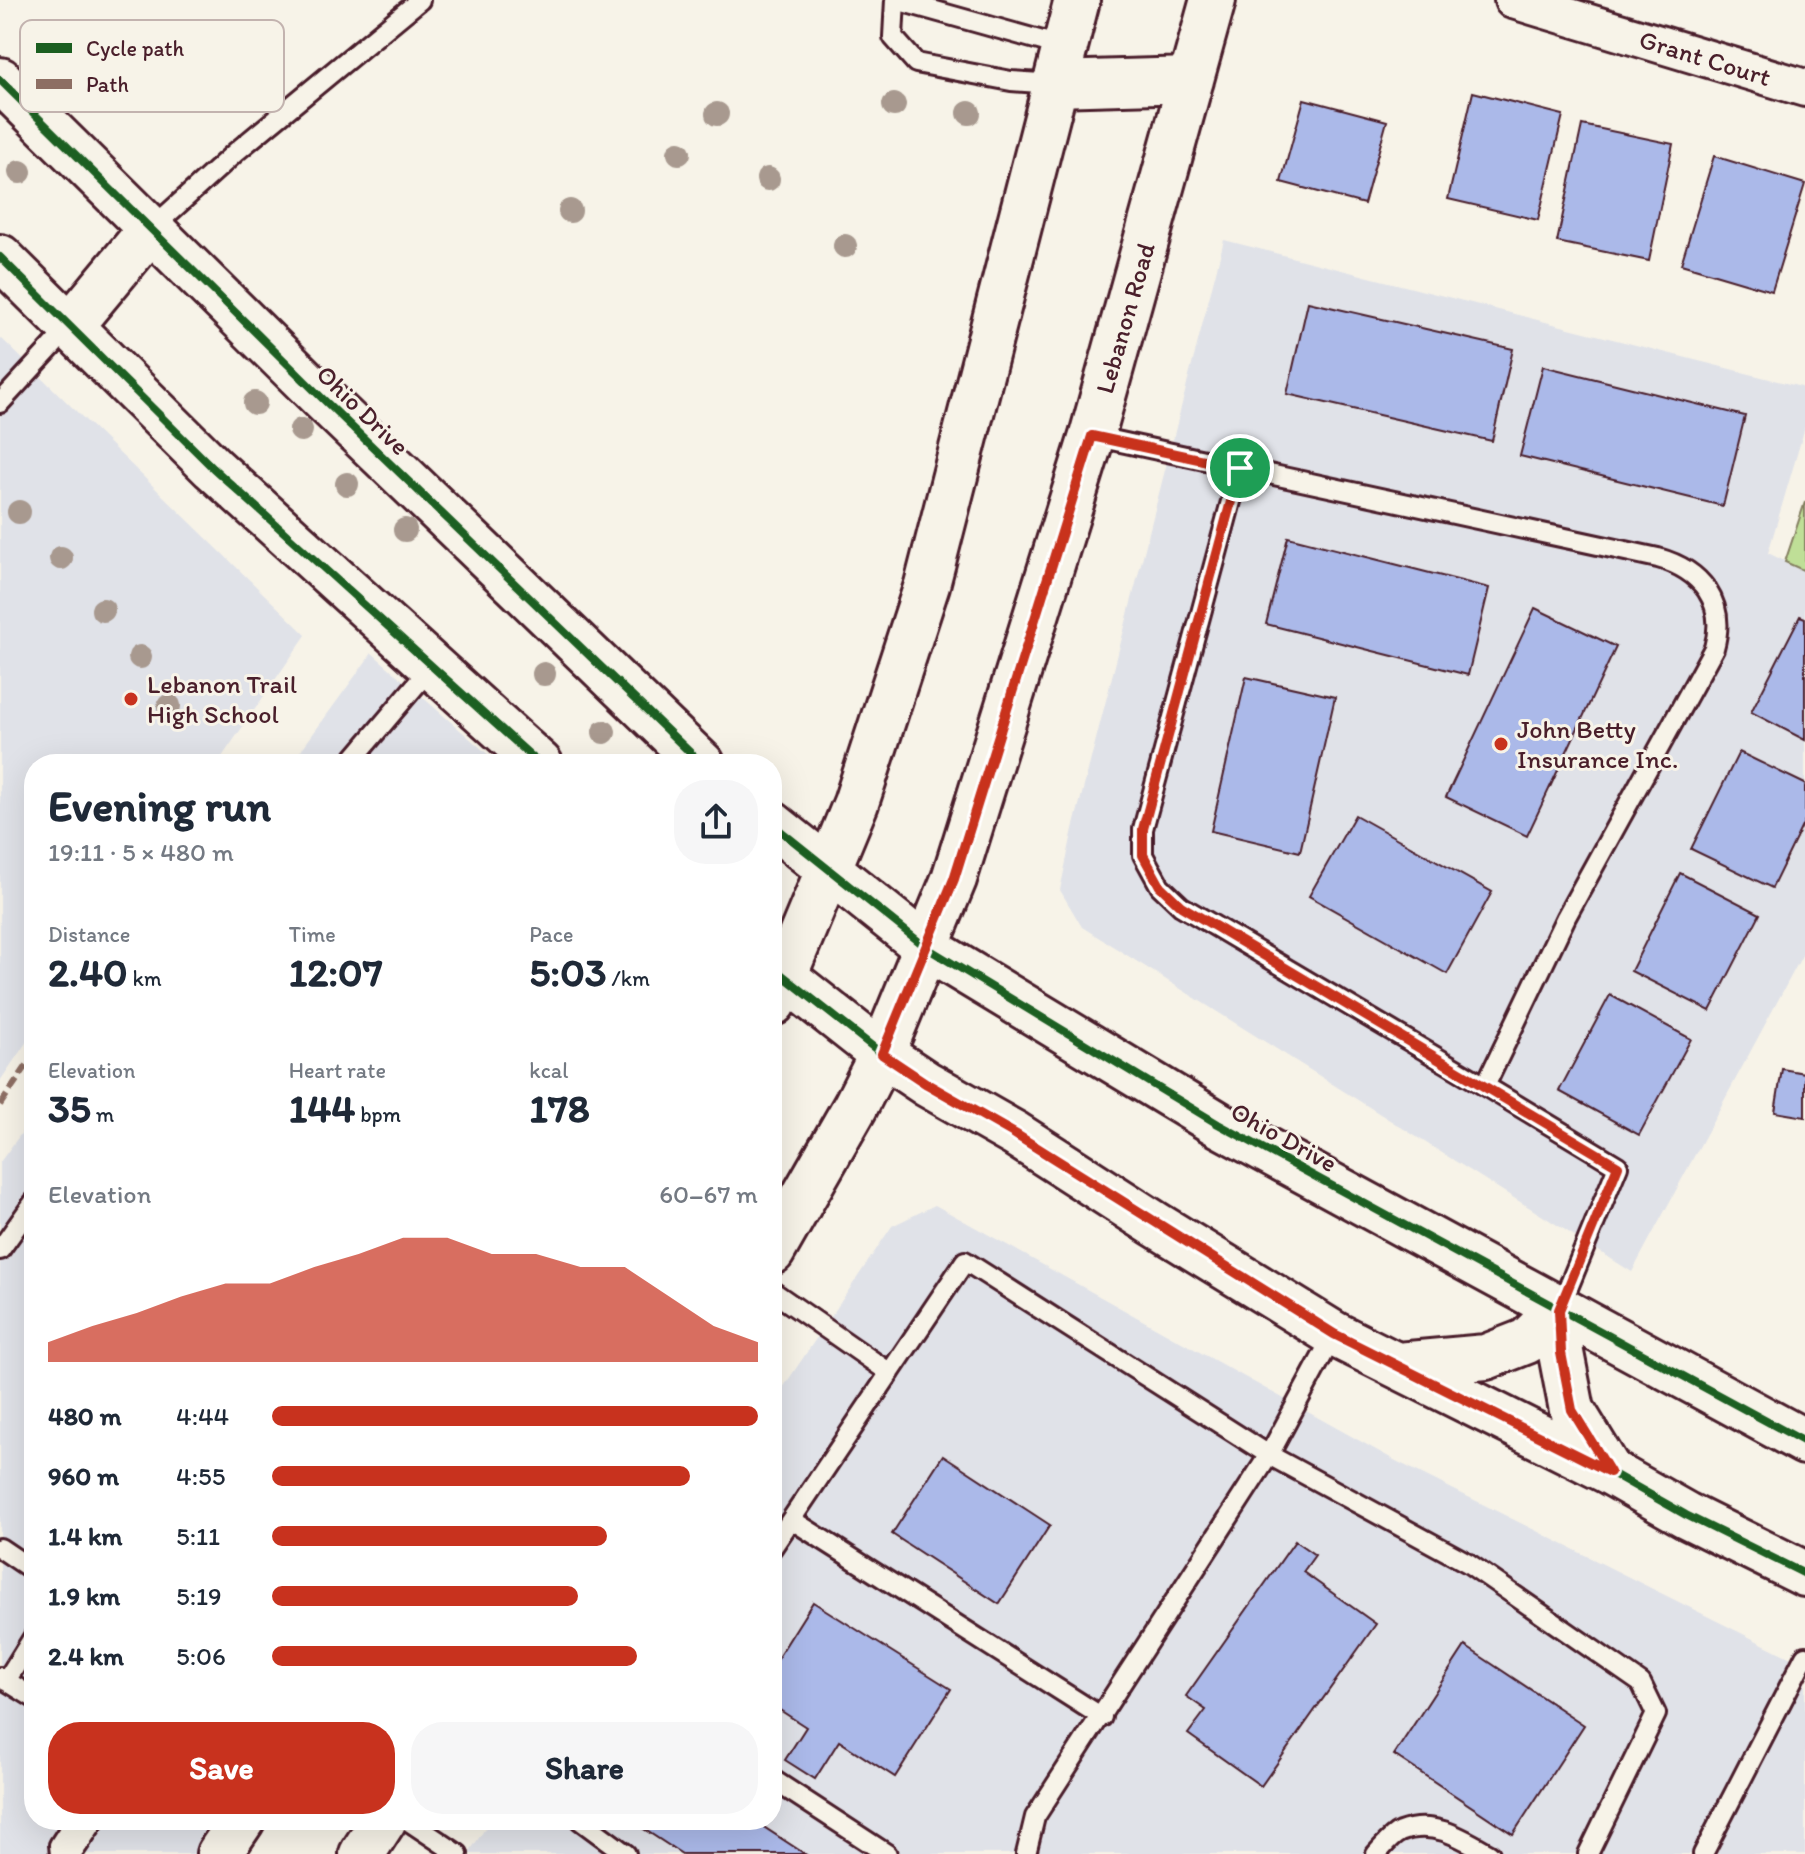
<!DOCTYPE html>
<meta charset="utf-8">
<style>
body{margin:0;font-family:Itim,sans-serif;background:#f6f6f7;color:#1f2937;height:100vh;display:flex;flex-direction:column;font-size:30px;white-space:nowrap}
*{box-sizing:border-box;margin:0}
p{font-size:26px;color:#747a83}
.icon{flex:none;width:44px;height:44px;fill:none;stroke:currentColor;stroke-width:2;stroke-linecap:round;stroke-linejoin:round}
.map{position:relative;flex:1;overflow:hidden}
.details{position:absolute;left:24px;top:754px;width:758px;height:1076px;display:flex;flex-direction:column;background:#fff;border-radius:32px;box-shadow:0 8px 32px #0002}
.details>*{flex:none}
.pin{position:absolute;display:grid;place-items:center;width:68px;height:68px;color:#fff;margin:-34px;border:4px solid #fff;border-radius:50%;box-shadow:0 2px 8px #0007}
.round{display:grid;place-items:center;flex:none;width:84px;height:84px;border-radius:32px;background:#f6f6f7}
.summary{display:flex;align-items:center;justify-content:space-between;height:136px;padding:0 24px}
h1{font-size:44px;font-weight:700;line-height:60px}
.stats{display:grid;grid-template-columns:repeat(3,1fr);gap:12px;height:136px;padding:8px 24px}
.stats div{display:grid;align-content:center}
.stats b{font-size:40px;font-weight:700}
.stats small{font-size:22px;font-weight:400}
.stats p{font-size:22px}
.chart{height:224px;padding:16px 24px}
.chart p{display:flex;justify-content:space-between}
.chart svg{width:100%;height:144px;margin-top:8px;fill:#c8321e;opacity:.7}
.action{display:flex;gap:16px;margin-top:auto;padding:16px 24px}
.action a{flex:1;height:92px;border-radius:32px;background:#c8321e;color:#fff;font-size:32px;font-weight:700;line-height:92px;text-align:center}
.action a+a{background:#f6f6f7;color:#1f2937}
ul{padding:0 24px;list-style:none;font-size:26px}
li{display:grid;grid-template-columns:128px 96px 1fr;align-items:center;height:60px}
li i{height:20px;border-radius:10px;background:#c8321e}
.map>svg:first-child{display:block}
</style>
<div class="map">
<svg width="1805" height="1854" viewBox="0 0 1805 1854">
<rect width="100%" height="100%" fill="#f7f3e8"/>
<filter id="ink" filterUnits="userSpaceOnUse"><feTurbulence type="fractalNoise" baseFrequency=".0125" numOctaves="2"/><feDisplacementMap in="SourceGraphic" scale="16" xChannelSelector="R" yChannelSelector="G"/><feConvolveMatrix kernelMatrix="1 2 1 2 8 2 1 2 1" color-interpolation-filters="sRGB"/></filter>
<g filter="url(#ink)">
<path fill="#e0e2e8" d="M1224,240L1805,388V427L1768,553L1805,571V950L1632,1272L1082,927L1060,890L1073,829Z
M0,337L306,635L217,764H34V1031L0,1081Z
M372,653L499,764H291Z
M34,1116V1820H224L203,1854H0V1162Z
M935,1205L1396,1461L1805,1665V1854H468L491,1820H772V1404L892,1226Z"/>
<path fill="#bfdf97" stroke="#847f61" stroke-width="2" d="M1805,502V571L1785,562Z"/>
<path fill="#abb9e9" stroke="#4a1f2b" stroke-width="2" d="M1473,92L1563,115L1538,220L1448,199Z
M1304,99L1387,121L1364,204L1281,182Z
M1582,125L1673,144L1649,261L1557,242Z
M1714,156L1805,184L1772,291L1681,264Z
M1308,302L1513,349L1492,441L1287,394Z
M1543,366L1745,416L1723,506L1520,456Z
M1288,537L1489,588L1468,675L1266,624Z
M1535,608L1616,647L1527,836L1446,797Z
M1800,616L1805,618V740L1751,712Z
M1246,677L1335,697L1300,852L1211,831Z
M1739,752L1805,784V820L1772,888L1691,849Z
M1355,815L1492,892L1447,974L1309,896Z
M1680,873L1760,914L1710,1011L1631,971Z
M1610,995L1691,1039L1639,1135L1559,1091Z
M1782,1069L1805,1073V1117L1775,1112Z
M943,1455L1050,1525L999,1604L892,1534Z
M1295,1541L1315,1555L1303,1572L1376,1624L1261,1786L1188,1734L1206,1710L1186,1696Z
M813,1602L951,1689L895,1777L839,1741L815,1779L785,1760L806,1727L772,1705V1667Z
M1465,1646L1584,1725L1513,1834L1394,1755Z
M630,1820H753L805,1854H682Z"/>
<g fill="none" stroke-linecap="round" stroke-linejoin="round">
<defs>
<path id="lane" d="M895,0L893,37L916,63L1011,81L1054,84
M896,0L1064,47
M151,229L237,151L420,0
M0,403L71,326
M1093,436L1658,558C1701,570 1727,602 1714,648L1566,917L1485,1086L1618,1166L1559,1310
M1240,468L1143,829V855L1160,886L1181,906L1485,1086
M349,764L432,666
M0,1250L34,1202
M772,1291L890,1373
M792,1520L1102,1717
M0,1548L34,1571
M772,1548L965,1261L1269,1455L1468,1563L1641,1683L1656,1714L1588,1854
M0,1677L34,1698
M6,1681L34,1636
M772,1779L887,1854
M407,1820L458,1854
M580,1820L626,1854
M60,1854L59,1845L75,1820
M72,1854L95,1820
M1026,1854L1035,1817L1269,1455L1334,1334
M1376,1854C1383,1847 1391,1836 1400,1832C1433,1819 1462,1838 1490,1854
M1703,1854L1805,1656"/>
<path id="street" d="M1513,0L1805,88"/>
<path id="secondary" d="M0,80L323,399L702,764
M1054,84L1191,80
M0,257L213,468L540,764
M71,325L150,230
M772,824L927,948L1218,1124L1805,1442
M772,967L882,1054L927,1084L1015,1134L1155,1224L1334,1334L1610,1472L1686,1515L1805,1574
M773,1003L856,803L927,585L1077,0
M772,1252L855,1107L882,1054L954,879L1092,436L1213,0
M1559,1310L1561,1353L1572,1410L1610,1472
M1398,1365L1486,1357L1527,1341L1559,1310
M219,1854L242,1820
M362,1854L384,1820"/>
</defs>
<use href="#lane" stroke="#4a1f2b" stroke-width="24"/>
<use href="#street" stroke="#4a1f2b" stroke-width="42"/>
<use href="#secondary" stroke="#4a1f2b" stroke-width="50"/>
<use href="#lane" stroke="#f7f3e8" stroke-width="18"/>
<use href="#street" stroke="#f7f3e8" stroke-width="36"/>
<use href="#secondary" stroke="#f7f3e8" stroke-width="44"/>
<path stroke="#8d6e63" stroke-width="6" stroke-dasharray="12 6" stroke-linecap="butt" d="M0,1105L34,1055"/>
<defs>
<path id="cycleway" d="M0,80L323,399L702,764
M0,257L213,468L540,764
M772,824L927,948L1218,1124L1805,1442
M772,967L882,1054L927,1084L1015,1134L1155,1224L1334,1334L1610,1472L1686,1515L1805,1574"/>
</defs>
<use href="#cycleway" stroke="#f7f3e8" stroke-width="13"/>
<use href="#cycleway" stroke="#1b5e20" stroke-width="8"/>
</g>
<g fill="#a8998f">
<circle cx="894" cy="105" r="12"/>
<circle cx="969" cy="113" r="12"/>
<circle cx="717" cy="114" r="12"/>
<circle cx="679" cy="153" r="12"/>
<circle cx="20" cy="172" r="12"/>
<circle cx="768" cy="179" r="12"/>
<circle cx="570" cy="211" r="12"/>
<circle cx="845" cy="246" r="12"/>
<circle cx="255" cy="403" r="12"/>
<circle cx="301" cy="430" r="12"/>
<circle cx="347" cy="484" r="12"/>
<circle cx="19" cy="512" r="12"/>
<circle cx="405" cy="530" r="12"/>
<circle cx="61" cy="558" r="12"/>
<circle cx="103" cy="610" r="12"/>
<circle cx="140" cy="657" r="12"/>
<circle cx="544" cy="674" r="12"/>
<circle cx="169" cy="706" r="12"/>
<circle cx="604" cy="732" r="12"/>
</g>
</g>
<g fill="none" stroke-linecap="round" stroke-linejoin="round" filter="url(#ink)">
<defs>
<path id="route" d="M1092,436L1240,468L1143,829V855L1160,886L1181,906L1618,1166L1559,1310L1561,1353L1572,1410L1610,1472L1334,1334L1015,1134L927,1084L882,1054L954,879Z"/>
</defs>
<use href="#route" stroke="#fff" stroke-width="16"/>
<use href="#route" stroke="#c8321e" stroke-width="10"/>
</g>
<g fill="#c8321e" stroke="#f7f3e8" stroke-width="3">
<circle cx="131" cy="699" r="8"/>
<circle cx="1501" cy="744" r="8"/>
</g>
<g text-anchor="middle" stroke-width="6" stroke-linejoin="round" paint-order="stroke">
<g font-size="26" fill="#4a1f2b" stroke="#f7f3e8">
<text transform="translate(1705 58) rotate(17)" y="9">Grant Court</text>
<text transform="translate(1125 318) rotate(-74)" y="9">Lebanon Road</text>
<text transform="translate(363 410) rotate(44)" y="9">Ohio Drive</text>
<text transform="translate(1284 1137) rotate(29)" y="9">Ohio Drive</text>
</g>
<g font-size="26" fill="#4a1f2b" stroke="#f7f3e8" text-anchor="start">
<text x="147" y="693">Lebanon Trail<tspan x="147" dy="30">High School</tspan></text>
<text x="1517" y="738">John Betty<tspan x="1517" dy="30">Insurance Inc.</tspan></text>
</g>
</g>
<rect x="20" y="20" width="264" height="92" rx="12" fill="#f7f3e8" stroke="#c3b3af" stroke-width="2"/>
<rect x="36" y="43" width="36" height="10" fill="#1b5e20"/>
<rect x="36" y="79" width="36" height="10" fill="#8d6e63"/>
<g font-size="22" fill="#4a1f2b">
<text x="86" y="56">Cycle path</text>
<text x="86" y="92">Path</text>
</g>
</svg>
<div class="pin" style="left:1240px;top:468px;background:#1e9e55"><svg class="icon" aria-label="arrive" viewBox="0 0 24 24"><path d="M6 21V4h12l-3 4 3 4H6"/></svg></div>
<section class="details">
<div class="summary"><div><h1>Evening run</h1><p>19:11 · 5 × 480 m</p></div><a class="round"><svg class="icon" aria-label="share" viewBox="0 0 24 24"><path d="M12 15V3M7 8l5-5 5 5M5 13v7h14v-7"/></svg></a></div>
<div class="stats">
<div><p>Distance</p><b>2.40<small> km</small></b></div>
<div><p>Time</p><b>12:07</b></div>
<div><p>Pace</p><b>5:03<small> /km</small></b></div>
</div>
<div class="stats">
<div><p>Elevation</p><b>35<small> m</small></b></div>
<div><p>Heart rate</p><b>144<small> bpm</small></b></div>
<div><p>kcal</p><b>178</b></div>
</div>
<div class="chart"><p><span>Elevation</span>60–67 m</p>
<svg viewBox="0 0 160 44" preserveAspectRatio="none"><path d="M0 44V38L10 33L20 29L30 24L40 20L50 20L60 15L70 11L80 6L90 6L100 11L110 11L120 15L130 15L140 24L150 33L160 38V44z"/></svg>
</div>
<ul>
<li><b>480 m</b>4:44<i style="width:100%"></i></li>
<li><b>960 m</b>4:55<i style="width:86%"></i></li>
<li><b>1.4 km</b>5:11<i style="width:69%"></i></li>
<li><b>1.9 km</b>5:19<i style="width:63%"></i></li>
<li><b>2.4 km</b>5:06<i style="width:75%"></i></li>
</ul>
<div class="action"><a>Save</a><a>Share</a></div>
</section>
</div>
